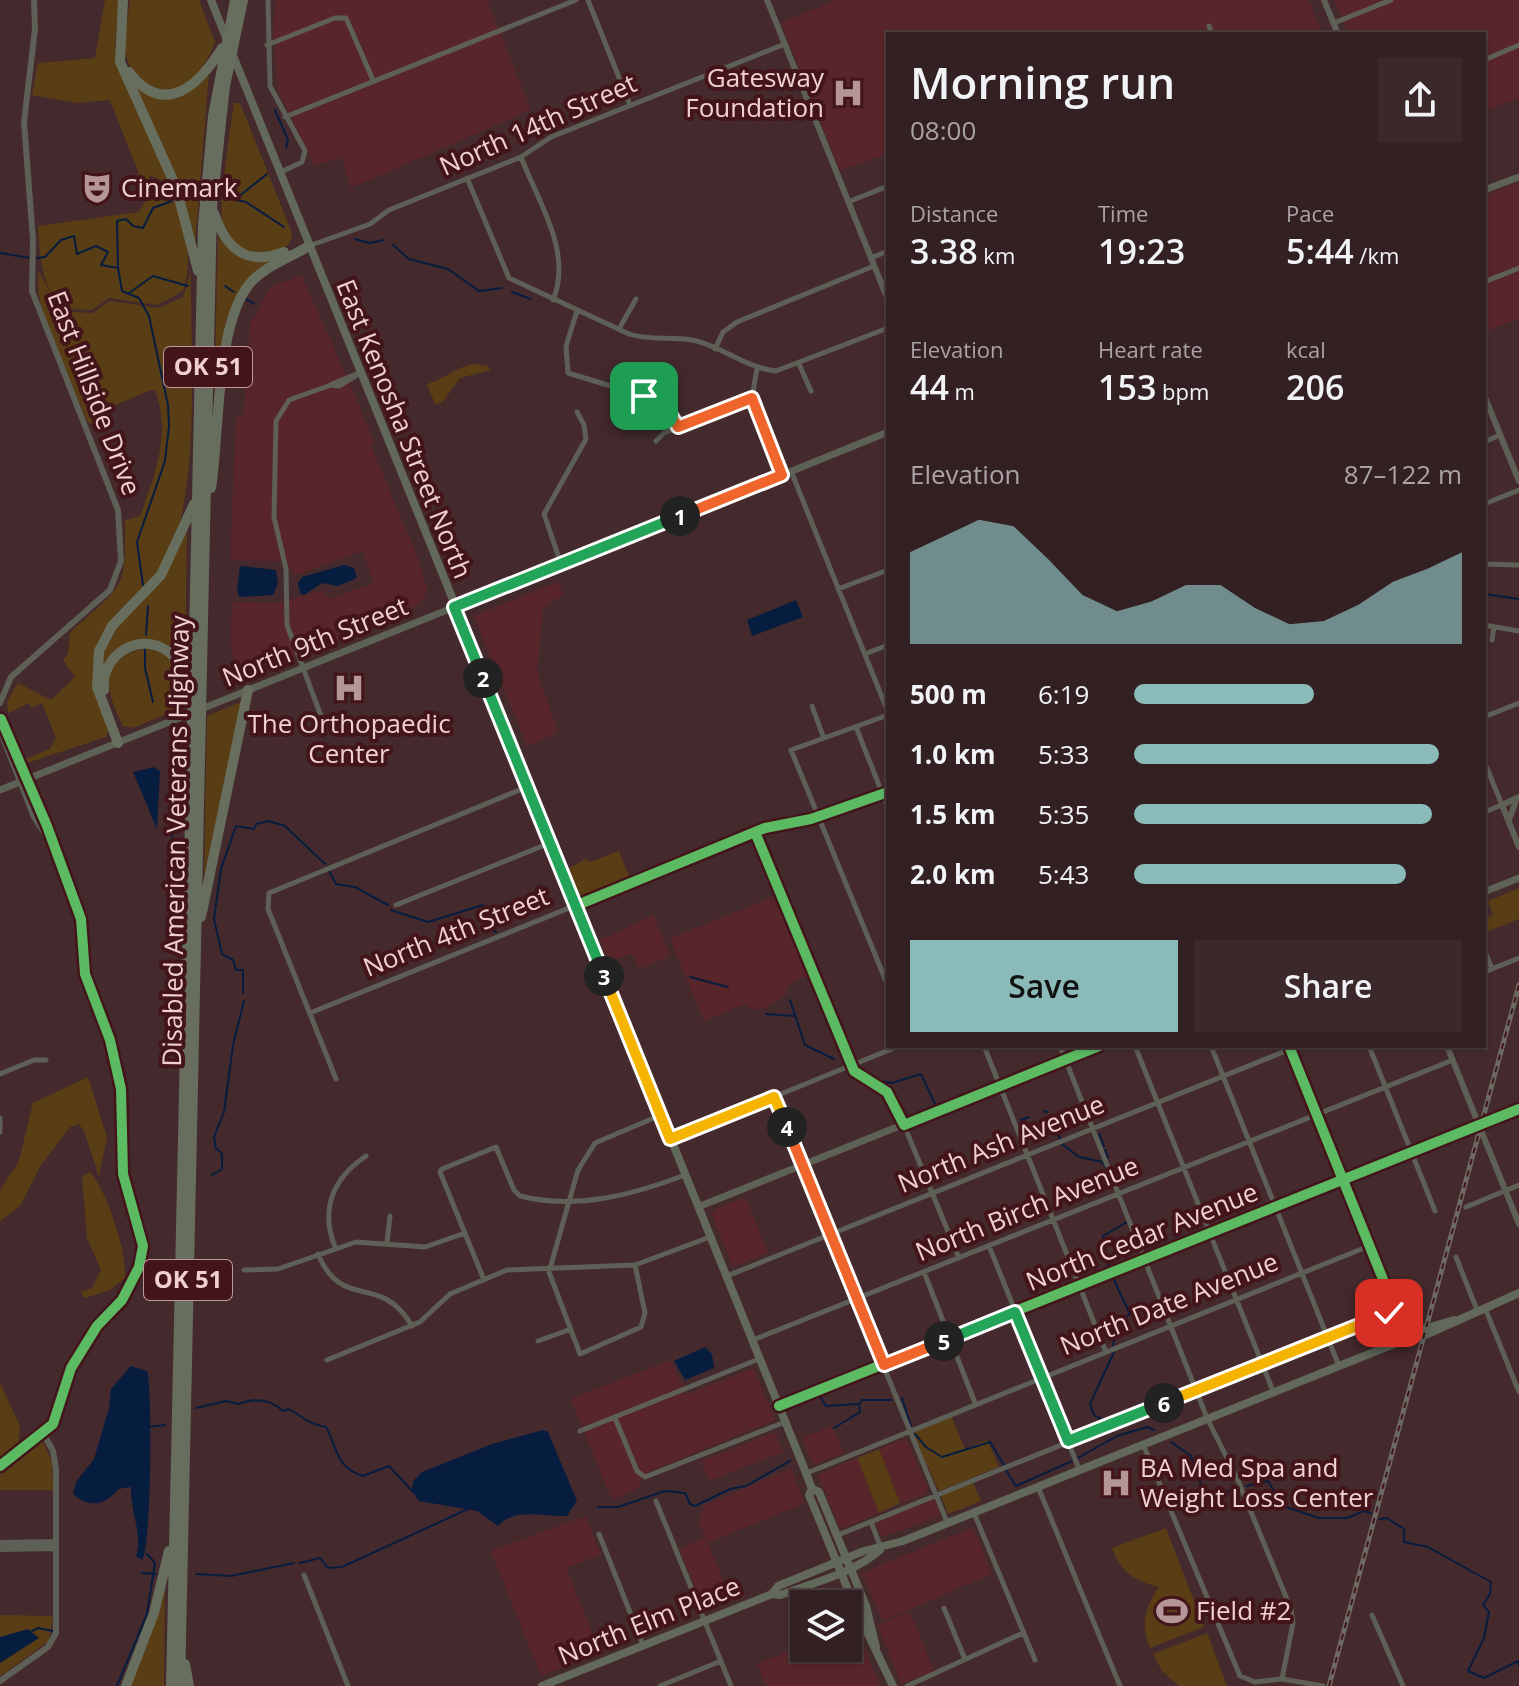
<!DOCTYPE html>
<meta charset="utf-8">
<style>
body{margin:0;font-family:"Open Sans",sans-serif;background:#3b282a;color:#f1f3f6;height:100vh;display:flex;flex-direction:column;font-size:30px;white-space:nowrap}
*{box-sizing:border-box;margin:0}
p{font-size:26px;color:#a9a3a5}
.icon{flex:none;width:44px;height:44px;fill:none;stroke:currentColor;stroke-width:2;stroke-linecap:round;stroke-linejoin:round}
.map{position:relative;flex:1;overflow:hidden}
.sheet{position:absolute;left:886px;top:32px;width:600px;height:1016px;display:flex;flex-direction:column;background:#332022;border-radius:0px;box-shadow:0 2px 6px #0004,0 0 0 2px #4e3e40}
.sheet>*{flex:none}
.tools{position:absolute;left:790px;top:1590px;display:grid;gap:16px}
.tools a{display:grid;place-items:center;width:72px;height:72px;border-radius:0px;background:#332022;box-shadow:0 2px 6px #0004,0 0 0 2px #4e3e40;font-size:40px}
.pin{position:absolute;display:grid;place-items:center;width:68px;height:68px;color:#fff;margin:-34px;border-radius:16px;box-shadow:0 4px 12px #0006}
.km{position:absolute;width:40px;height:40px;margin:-20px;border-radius:50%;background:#222;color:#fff;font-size:22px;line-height:40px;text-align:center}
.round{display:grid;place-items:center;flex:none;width:84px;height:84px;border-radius:0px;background:#3b282a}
.summary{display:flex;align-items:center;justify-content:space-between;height:136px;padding:0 24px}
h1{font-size:44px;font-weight:600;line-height:60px}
.metrics{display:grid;grid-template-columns:repeat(3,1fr);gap:12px;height:136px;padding:8px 24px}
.metrics div{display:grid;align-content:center}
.metrics b{font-size:34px;font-weight:600}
.metrics small{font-size:22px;font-weight:400}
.metrics p{font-size:22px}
.chart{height:224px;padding:16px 24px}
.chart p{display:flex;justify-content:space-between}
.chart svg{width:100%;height:144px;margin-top:8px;fill:#8bbbb9;opacity:.7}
.cta{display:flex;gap:16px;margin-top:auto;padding:16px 24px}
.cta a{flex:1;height:92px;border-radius:0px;background:#8bbbb9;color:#111;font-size:32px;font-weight:600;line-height:92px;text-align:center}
.cta a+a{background:#3b282a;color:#f1f3f6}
ul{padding:0 24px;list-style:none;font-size:26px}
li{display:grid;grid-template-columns:128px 96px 1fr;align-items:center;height:60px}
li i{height:20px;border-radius:10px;background:#8bbbb9}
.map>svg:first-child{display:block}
</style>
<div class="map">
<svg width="1519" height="1686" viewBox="0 0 1519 1686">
<rect width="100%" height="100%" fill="#442a2d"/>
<path fill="#58252a" d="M276,0H487L531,110L351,188L342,158L314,165L278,90L273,31Z
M836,0H1309L1323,34H888V153L840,171L781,23Z
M1334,0H1519V98L1484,111V34H1349Z
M1519,182V318L1484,332V196Z
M301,275L353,390L375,444L371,446L418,558L427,591L420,604L274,665L236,675L230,635L233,602L278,603L323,590L330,599L374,583L363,551L296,575L282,561L230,560L236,418L244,414L250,323L271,287Z
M558,582L564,596L548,603L543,610L537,672L558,732L527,746L474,616Z
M775,896L808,976L790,983L783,998L758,1011L744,1004L704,1021L670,938Z
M653,915L670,956L640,969L632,953L609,962L600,940Z
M745,1197L768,1253L733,1267L712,1214L716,1209Z
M671,1360L686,1395L754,1368L775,1420L646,1473L637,1489L612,1500L571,1399Z
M832,1426L844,1453L813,1465L802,1438Z
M775,1432L783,1452L709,1481L701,1461Z
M906,1438L928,1488L924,1495L900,1503L879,1449Z
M857,1458L879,1513L840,1529L818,1475Z
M791,1468L805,1503L708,1543L731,1600L705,1610L679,1549L705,1538L699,1522L704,1506Z
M931,1499L936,1501L941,1516L882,1537L875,1521Z
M585,1516L601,1554L566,1568L599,1650L592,1656L541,1676L491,1551Z
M973,1527L992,1574L882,1621L862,1573Z
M910,1612L934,1671L901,1684L878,1625Z
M855,1625L880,1686H766L757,1664L804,1645L848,1648V1627Z"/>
<path fill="#593d14" d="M105,0H119L115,44L118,65L171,185L150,175L146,192L110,100L77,103L32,95L38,63L95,58Z
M130,0H199L215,42C206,68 180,105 148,84C139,78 132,73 128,62C121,44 128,19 130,0Z
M209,74L195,245L132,81C157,96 190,100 209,74Z
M234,103H240L292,233C293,259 238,263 223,227C217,212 231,125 234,103Z
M152,178L171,187C183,225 195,253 183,291L158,305L109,298L92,310L61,309C41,281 40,259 38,226L139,212L151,191Z
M218,235C232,257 247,265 272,260L242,287L225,323L213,450Z
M39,271L60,311L92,313L110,301L159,308L183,297L191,271C190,353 202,493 165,564C149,593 119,619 98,645C88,676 97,700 109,728L106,737L27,763L23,756L28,758L50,749L56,738L42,703L32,708L29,703L8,713L7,701L18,683L51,700L75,677L63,660L68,654L70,633C122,583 126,596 125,520L140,516L142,511C156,471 171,432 155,390H151L94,414L93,424L88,422C72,383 31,311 39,271Z
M475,364L488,366L490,370L460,378L442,403L435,404L427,384C446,379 456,366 475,364Z
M187,532L185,672L168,649L127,645L99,684L105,639L142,599Z
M152,648C180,660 180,680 183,707L133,728L123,726C103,687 97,653 152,648Z
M241,702L240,711L204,877L207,716Z
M619,851L629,876L633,875L635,879L582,900L568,869L585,859L590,862Z
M1519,888V919L1484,933V919L1493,915L1488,901Z
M88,1077L107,1137L99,1176L84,1131L79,1124L70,1127L41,1165L20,1206L0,1221V1190L19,1161L33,1103Z
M90,1172C107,1191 127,1252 125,1278L110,1290L84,1298L81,1292L92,1288L101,1270L87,1238L82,1176Z
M0,1383L20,1426L18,1446L0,1462Z
M951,1415L965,1449L987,1440L999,1467L939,1491L914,1437L915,1430Z
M42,1440L52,1461L53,1490H0V1471Z
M879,1449L900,1503L879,1513L857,1458Z
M973,1483L981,1501L948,1514L941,1496Z
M1166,1528L1204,1627L1150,1648C1140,1625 1145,1606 1159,1587C1136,1582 1120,1571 1112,1548Z
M165,1583L164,1686H130Z
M0,1615L53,1616L49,1641L0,1676Z
M1207,1633L1227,1686H1179L1162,1671L1153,1654Z"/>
<path fill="#071d40" d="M344,565L354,568L357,578L338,586L322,583L304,595L300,593L298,583L302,577Z
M240,566L276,570L278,583L273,595L240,597L237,592Z
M796,600L803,617L752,636L747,620Z
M154,767L160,771L157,829L133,772Z
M705,1347L712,1354L714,1368L685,1380L674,1361Z
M131,1366L147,1371C153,1389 151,1552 142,1560L136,1556C143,1535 130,1510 131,1487L118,1489C107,1505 89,1509 73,1494L76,1482L94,1459L109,1408L111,1389Z
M543,1430L548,1432L577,1501L567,1516C544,1517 514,1507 498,1526L477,1511L419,1501L412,1491L413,1481L422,1472L492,1444Z
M28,1629L39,1638L0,1663V1637Z"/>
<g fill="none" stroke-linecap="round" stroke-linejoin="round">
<path stroke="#071d40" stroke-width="2" d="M275,110L288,140L286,148
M226,198L246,202L284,227
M237,198L267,174
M355,239L369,243L384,240
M393,245L409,259L448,269L479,291L502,288
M0,253L30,258
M37,258L45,257L61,240L74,236L77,254L96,246L108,252L101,265L118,268L117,221L126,219L133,226L143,228L153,208L172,201
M118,268L122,291L139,298L149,316L168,405L169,426L165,461L137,542L143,585
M225,286L234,292
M512,292L531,299
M129,293L153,276L188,286
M246,299L254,304
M1484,594L1519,599
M146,635L148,606
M145,649V668L153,702
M171,747L175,789L170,875V887L175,889
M329,871L336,884L355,887L388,905
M391,910L428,922L483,905L492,930L496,932
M690,977L728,987
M243,993V970H236L233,960L222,954L214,919L221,869L236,826L254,829L256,824L269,821L285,826L325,864
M790,1000L805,1045L834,1059
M766,1014L795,1016
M873,1080L892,1083L921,1074L936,1106
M1044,1111L1047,1112
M1021,1120L1029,1117
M1053,1120L1060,1139
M1099,1134L1104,1146
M1062,1144L1079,1157L1103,1162L1110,1179
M1105,1150L1108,1158
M212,1175L222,1169V1153L216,1149L214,1137L224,1112L233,1045L244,1001
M1109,1268L1103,1236L1127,1222
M1113,1345L1117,1324L1130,1314L1113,1278
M821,1398L826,1406L857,1404
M902,1398L911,1426
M196,1408L226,1401L239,1404C254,1397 272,1400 283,1411L289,1409C307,1419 304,1422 326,1427C338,1449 336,1468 363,1476L389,1466L413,1492
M1107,1422L1094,1415L1090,1404L1114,1352
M148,1427L165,1425
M834,1428L860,1412L859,1404L862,1400H891
M915,1434L926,1447L942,1457L990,1442L1004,1465
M1171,1442L1191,1456L1204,1494L1209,1497L1237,1489
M1078,1458L1117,1436L1147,1427L1154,1430
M1006,1470L1016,1486L1072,1461
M1246,1486L1268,1481L1283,1506L1319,1518H1347L1364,1511L1371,1513
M598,1507H618L665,1491L685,1493L690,1504L695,1506L730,1489L746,1486L790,1461
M1380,1519L1387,1518L1404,1529V1542L1428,1547L1491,1582L1490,1594L1483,1605L1489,1612L1484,1638L1468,1671L1484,1678L1518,1661L1519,1666
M300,1563L320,1558L328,1568L342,1567L468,1509
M142,1573L156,1574
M196,1574L231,1576L294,1563
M32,1631L38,1628L53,1631
M117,1686L147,1614L155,1563L147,1554"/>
<path stroke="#5e5f56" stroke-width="5" d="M268,0L270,86L305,151L302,162L281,172
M588,0L630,105
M1334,23L1391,0
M1209,26L1212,34
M267,45L335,18H346L373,80
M1484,60L1519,45
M285,117L576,0
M521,157C538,202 573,252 553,300
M467,178L509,278L629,334C650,341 670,336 692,340C722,346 746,368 776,371L888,328
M848,202L888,186
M309,246L370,224L389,210L521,157L551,137L785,44
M871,258L888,251
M1484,282L1519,268
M577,311L566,346L568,373L657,400L671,412L678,427
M619,329L636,299
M715,349L723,332L737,322L874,266
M799,364L811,391
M757,368L752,398L782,475
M332,384L359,373
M656,441L664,433L752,398
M1484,442L1500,435
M791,471L888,712
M1484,504L1519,490
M561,564L544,514L586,439L584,425L577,412
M1484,564L1519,565
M838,589L888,570
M1484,625L1519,631
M1492,640L1494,627
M865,654L888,645
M812,706L823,736
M888,715L791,750L888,986
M1484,717L1519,703
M324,724L287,625L286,569L274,517L276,421L289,400L331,385L339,386L360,373
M856,727L888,808
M1484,761L1502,805L1484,812
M755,832L854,1071L887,1092L894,1101L959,1258
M396,905L550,843
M1484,949L1492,969
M1484,972L1519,958
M310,1013L759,831L811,819L888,792
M984,1046L1105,1350
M1060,1046L1207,1418L1237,1478L1291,1609L1293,1623L1282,1679
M1135,1046L1273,1391
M1211,1046L1339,1366
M1369,1046L1435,1211
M0,1074L34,1060H46
M336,1079L268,909L269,893L527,787
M774,1097L947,1522
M0,1118V1132
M670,1139L899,1046
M1466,1207L1519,1185
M387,1243L390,1216
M989,1246L1079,1469
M335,1247C320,1209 333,1178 366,1156
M318,1254C343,1313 380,1271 412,1326
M1456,1257L1477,1310
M635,1265L645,1313L641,1327L580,1354L549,1272L578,1170L595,1143L661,1115
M244,1270L278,1269L356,1242L425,1247L465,1233
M924,1272L975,1403
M727,1276L1298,1046
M484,1280L440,1172L442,1169L496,1147L514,1190L520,1196C577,1210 632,1195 685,1175
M1485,1308L1519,1392
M753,1340L1453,1060
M538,1341L571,1329
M327,1360L420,1322L450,1294L507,1270L635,1265L710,1237
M779,1406L1519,1109
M615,1418L637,1471L645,1477L785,1422
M580,1431L759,1359
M1143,1444L1240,1676L1255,1682L1282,1679L1323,1686
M807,1473L1369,1246
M1038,1487L1120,1686
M656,1501L731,1686
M974,1513L1035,1660
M871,1522L881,1548
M599,1534L643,1645
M838,1535L1396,1310
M304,1575L348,1686
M944,1608L964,1657
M1372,1615L1403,1686
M660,1686L721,1661
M907,1686L1023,1633"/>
<path stroke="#5e5f56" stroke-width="6" d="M767,0L888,300
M1324,0L1338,34
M1484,395L1519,481
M0,703L11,677L110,590L121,561L118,510L32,291L33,240L24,122L35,29L34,0
M0,730L34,817L50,841
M1519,797L1502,805L1519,847
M1509,820L1517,798
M1289,1046L1407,1339
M1447,1046L1519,1224
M0,1466L53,1424L71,1368L97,1326L122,1300L139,1267L143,1246L123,1174L121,1089L110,1040L85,974L81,919L47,826L1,719
M0,1543L56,1542
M0,1549L56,1548
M0,1681L48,1647L56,1633V1469L53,1451L43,1433"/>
<path stroke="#5d6156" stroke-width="7" d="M1484,190L1519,177
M738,493L888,432
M0,790L733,495
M1484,892L1519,878
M698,1207L1099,1046"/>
<path stroke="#62685a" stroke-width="8" d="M211,0L227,40
M232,53L806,1473L812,1489L819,1492L866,1606L876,1647
M1407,1339L1423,1336L1519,1293
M812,1489L809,1495L856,1609L893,1686
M772,1594L778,1586L864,1551L903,1541L1399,1342L1413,1332L1454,1320
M542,1686L772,1594L780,1595C813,1583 854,1573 880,1550"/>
<path stroke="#676e5e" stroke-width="10" d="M123,0L120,62L176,187L198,271
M129,72C165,119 200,84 222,48
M214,213C226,249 247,267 284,252
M211,488C220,433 215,320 252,281C269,264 290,258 309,246
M104,690C100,652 146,627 174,657C183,666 186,681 190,693
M118,743L97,687L99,651L112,626L161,575L194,504
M201,917L248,690
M185,1664L189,1686
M126,1686L154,1613L169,1551
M171,1686L203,225L213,116L235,0
M180,1686L212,206L225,86L243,0"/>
<defs>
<path id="rail" d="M1329,1686L1519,985"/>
</defs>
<use href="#rail" stroke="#6d6963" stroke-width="5"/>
<use href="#rail" stroke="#43151a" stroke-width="2" stroke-dasharray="6" stroke-linecap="butt"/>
<defs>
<path id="cycleway" d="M755,832L854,1071L887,1092L904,1125L1099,1046
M575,906L765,828L811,819L888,792
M1289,1046L1407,1339
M779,1406L1519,1109
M0,1466L53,1424L71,1368L97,1326L122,1300L139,1267L143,1246L123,1174L121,1089L110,1040L85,974L81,919L47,826L1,719"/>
</defs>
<use href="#cycleway" stroke="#43151a" stroke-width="15"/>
<use href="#cycleway" stroke="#5cba63" stroke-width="10"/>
</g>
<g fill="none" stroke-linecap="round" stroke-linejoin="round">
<defs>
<path id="split-1" d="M644,396L665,405L678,427L752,398L782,475L680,516"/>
<path id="split-2" d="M483,678L454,607L680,516"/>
<path id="split-3" d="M483,678L604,976"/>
<path id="split-4" d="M604,976L670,1139L774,1097L787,1127"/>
<path id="split-5" d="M787,1127L884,1365L944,1341"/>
<path id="split-6" d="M944,1341L1015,1312L1068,1441L1164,1403"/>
<path id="split-7" d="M1164,1403L1389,1313"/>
</defs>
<use href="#split-1" stroke="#fff" stroke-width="16"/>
<use href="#split-2" stroke="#fff" stroke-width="16"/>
<use href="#split-3" stroke="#fff" stroke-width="16"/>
<use href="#split-4" stroke="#fff" stroke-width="16"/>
<use href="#split-5" stroke="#fff" stroke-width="16"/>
<use href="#split-6" stroke="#fff" stroke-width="16"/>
<use href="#split-7" stroke="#fff" stroke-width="16"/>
<use href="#split-1" stroke="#f0652b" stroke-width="10"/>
<use href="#split-2" stroke="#22a559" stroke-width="10"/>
<use href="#split-3" stroke="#22a559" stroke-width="10"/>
<use href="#split-4" stroke="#f5b400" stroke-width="10"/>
<use href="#split-5" stroke="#f0652b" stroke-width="10"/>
<use href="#split-6" stroke="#22a559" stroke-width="10"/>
<use href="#split-7" stroke="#f5b400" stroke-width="10"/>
</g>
<defs>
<symbol id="hospital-bare" viewBox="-9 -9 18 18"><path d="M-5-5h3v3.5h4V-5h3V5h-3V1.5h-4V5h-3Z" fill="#b49698" stroke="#43151a" stroke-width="2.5" paint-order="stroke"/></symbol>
<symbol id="theatre-bare" viewBox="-9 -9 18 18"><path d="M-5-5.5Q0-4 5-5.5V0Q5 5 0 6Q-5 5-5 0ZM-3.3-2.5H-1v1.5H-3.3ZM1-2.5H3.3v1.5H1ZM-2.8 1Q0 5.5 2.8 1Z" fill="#b49698" stroke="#43151a" stroke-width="2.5" paint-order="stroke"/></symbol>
<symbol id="stadium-bare" viewBox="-9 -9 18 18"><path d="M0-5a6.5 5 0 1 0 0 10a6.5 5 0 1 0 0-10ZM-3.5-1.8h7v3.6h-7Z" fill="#b49698" stroke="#43151a" stroke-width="2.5" paint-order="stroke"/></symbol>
</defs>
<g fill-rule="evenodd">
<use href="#hospital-bare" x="826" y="71" width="44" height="44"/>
<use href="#theatre-bare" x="75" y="166" width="44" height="44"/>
<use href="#hospital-bare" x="327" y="666" width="44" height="44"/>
<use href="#hospital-bare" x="1094" y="1461" width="44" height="44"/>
<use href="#stadium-bare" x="1150" y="1589" width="44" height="44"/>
</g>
<g text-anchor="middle" stroke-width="8" stroke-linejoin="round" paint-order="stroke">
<g fill="#43151a" stroke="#bc989a" stroke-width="2">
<rect x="164" y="347" width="88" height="40" rx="6"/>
<rect x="144" y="1260" width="88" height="40" rx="6"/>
</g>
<g font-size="24" font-weight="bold" fill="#f0d0d1">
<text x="208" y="375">OK 51</text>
<text x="188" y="1288">OK 51</text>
</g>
<g font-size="26" fill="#f0d0d1" stroke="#43151a" text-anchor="start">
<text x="824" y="87" text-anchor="end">Gatesway<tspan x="824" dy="30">Foundation</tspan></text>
<text x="121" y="197">Cinemark</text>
<text x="349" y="733" text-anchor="middle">The Orthopaedic<tspan x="349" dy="30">Center</tspan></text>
<text x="1140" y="1477">BA Med Spa and<tspan x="1140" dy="30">Weight Loss Center</tspan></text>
<text x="1196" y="1620">Field #2</text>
</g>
<g font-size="26" fill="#f0d0d1" stroke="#43151a">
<text transform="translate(538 125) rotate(-24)" y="9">North 14th Street</text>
<text transform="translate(94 393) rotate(69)" y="9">East Hillside Drive</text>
<text transform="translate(404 429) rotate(68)" y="9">East Kenosha Street North</text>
<text transform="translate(315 642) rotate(-22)" y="9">North 9th Street</text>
<text transform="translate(176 841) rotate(-89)" y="9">Disabled American Veterans Highway</text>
<text transform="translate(456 932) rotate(-22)" y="9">North 4th Street</text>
<text transform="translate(1001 1144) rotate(-22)" y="9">North Ash Avenue</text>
<text transform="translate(1027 1209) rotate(-22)" y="9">North Birch Avenue</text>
<text transform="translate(1142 1237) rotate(-22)" y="9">North Cedar Avenue</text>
<text transform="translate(1169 1304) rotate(-22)" y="9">North Date Avenue</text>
<text transform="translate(649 1621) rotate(-22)" y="9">North Elm Place</text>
</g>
</g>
</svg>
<div class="tools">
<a><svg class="icon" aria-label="layers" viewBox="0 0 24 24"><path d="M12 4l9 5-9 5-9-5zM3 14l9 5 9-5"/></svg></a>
</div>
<div class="pin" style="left:644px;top:396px;background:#1e9e55"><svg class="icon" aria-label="arrive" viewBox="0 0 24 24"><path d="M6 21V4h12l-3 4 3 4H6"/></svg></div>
<div class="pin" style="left:1389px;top:1313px;background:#d93025"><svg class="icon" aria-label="check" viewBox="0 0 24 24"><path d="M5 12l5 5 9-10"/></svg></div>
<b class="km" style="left:680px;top:516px">1</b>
<b class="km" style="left:483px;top:678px">2</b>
<b class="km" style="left:604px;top:976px">3</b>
<b class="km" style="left:787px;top:1127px">4</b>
<b class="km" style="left:944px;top:1341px">5</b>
<b class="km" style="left:1164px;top:1403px">6</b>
<section class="sheet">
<div class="summary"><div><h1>Morning run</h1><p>08:00</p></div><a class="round"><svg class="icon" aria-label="share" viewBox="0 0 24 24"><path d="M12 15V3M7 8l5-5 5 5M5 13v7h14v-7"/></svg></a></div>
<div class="metrics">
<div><p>Distance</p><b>3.38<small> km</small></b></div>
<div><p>Time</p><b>19:23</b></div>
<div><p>Pace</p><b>5:44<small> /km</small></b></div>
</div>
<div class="metrics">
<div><p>Elevation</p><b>44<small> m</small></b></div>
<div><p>Heart rate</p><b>153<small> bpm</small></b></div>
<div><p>kcal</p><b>206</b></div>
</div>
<div class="chart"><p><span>Elevation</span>87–122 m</p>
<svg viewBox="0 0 160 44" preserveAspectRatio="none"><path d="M0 44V16L10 11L20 6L30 8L40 18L50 29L60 34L70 31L80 26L90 26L100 33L110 38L120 37L130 32L140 25L150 21L160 16V44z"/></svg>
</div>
<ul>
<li><b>500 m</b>6:19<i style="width:55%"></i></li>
<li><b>1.0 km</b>5:33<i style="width:93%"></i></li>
<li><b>1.5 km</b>5:35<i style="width:91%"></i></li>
<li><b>2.0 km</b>5:43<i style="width:83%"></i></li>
</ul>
<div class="cta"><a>Save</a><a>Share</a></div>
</section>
</div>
